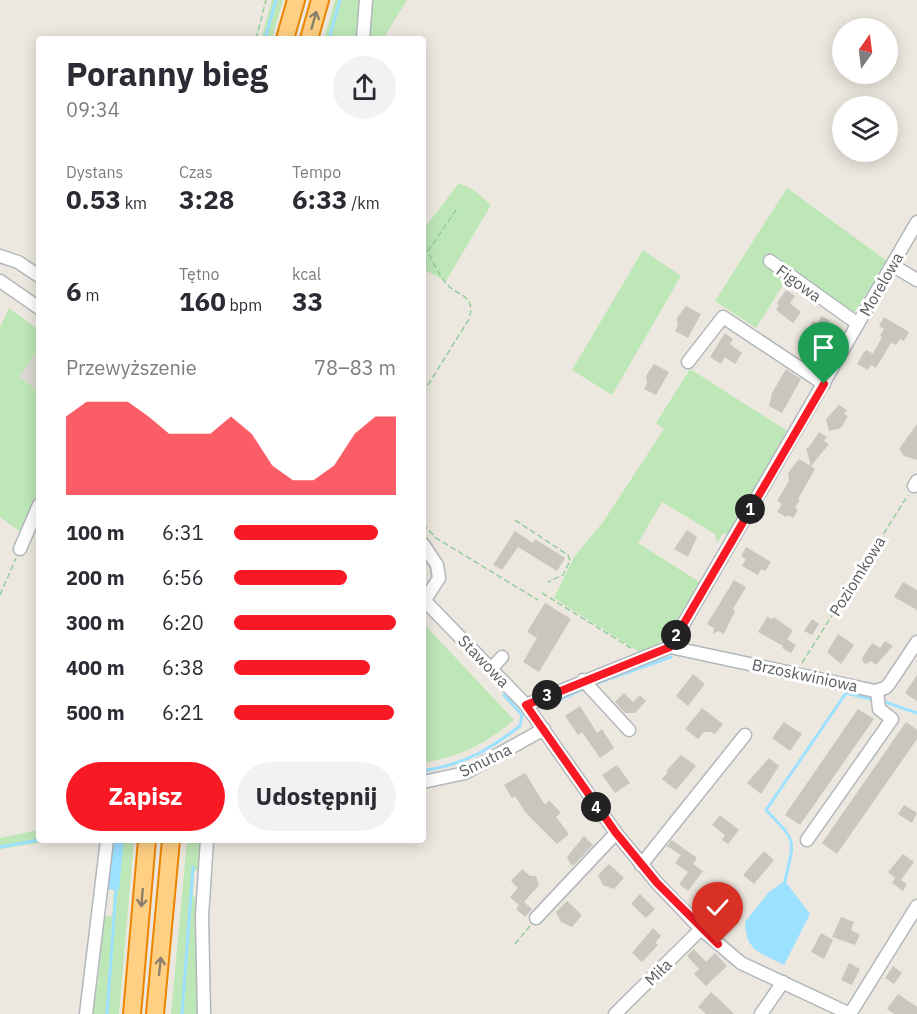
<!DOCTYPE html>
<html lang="pl">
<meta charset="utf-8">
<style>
body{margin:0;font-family:"IBM Plex Sans",sans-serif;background:#f2f2f3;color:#2b2b33;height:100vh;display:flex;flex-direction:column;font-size:22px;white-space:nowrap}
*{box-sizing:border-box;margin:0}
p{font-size:20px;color:#7c7c81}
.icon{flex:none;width:33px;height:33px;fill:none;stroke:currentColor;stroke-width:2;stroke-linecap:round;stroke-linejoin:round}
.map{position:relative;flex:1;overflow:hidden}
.sheet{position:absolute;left:36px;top:36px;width:390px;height:807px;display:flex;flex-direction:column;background:#fff;border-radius:6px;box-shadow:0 3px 15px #0003}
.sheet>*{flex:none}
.needle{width:39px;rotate:14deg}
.controls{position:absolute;left:832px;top:18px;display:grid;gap:12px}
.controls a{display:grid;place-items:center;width:66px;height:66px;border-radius:50%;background:#fff;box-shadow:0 3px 15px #0003;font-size:30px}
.pin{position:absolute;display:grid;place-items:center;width:51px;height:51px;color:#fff;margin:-62px -26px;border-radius:50% 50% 50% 0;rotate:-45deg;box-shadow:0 0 6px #0007}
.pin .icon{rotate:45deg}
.km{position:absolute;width:30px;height:30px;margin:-15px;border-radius:50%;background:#222;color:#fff;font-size:16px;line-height:30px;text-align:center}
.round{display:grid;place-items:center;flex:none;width:63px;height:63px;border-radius:32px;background:#f2f2f3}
.headline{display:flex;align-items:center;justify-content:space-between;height:102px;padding:0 30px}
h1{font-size:33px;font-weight:700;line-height:45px}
.stats{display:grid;grid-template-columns:repeat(3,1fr);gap:9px;height:102px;padding:6px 30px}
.stats div{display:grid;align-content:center}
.stats b{font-size:26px;font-weight:700}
.stats small{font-size:16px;font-weight:400}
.stats p{font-size:16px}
.chart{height:168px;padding:12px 30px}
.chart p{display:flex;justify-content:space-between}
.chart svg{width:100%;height:108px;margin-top:6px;fill:#f81924;opacity:.7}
.action{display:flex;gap:12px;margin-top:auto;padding:12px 30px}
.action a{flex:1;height:69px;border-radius:36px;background:#f81924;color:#fff;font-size:24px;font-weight:700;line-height:69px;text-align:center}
.action a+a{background:#f2f2f3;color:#2b2b33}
ul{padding:0 30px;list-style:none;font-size:20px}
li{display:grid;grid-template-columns:96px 72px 1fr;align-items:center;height:45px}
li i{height:15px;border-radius:8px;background:#f81924}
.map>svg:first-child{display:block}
</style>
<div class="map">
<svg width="917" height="1014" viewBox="0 0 917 1014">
<rect width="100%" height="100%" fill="#ede8df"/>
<path fill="#dddad4" d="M39,349V391L19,377Z"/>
<path fill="#bee7b8" d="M272,0H283L272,39H261Z
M335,0H363L357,39H324Z
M371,0H407L383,39H368Z
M459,183L474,190L491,205L446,281L423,269V230Z
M787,188L887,261L854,313L771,257L765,265L786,280L756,328L715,301Z
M643,250L681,276L612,395L572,370Z
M9,308L39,330V349L19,377L39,391V495L22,533L0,517V327Z
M690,369L789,432L729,535L723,533L717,544L715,534L662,502L638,543L701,583C685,611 673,641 641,653L554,598L574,557L603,522L664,429L656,423Z
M423,623L514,720C484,745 461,756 423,763Z
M39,830V840H59L0,849V838Z
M110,840H134L119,1014H88L93,991L98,984L104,916H112L114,890L106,889Z
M187,840H204L201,871H194L193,895L198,904L200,1014H171Z"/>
<path fill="#9ce1ff" d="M112,840H124L119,890L108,889Z
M785,881L810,914L784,965C760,952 746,952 745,922L769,892Z"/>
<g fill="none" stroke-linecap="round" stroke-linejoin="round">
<path stroke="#9ce1ff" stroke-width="3" d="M265,39L276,0
M329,39L340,0
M592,685L671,657
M882,701L917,713
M541,708L586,688
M423,771C465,764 487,751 520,726L522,715L504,695
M0,847L39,840
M785,881C795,836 797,843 766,810L846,693L875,700
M107,1014L116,890
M182,1014L193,867"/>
</g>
<path fill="#cac5be" d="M786,290L795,296L790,303L801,312L793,323L776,310L779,305L777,303Z
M686,306L701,314L688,338L675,331L678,325L677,318Z
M822,316L830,321L826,328L829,330L826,334L830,336L824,345L810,336L812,332L808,329L813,321L817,323Z
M884,317L909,332L904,341L900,339L896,345L891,343L876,368L871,365L868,370L857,364L864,352L867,350L873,354L882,337L880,336L884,329L879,326Z
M725,333L733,339L730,344L742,353L735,364L725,357L721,364L710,357Z
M654,364L669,372L656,395L644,389L647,383L646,376Z
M786,369L801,379L782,413L769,406L772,393Z
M839,405L847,410L844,414L848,416L841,428L829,431L826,419Z
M917,424V460L904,456L899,449Z
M819,432L827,437L824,441L829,444L811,466L815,469L798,499L800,500L795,508L798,510L793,518L788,515L786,517L777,512L782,504L777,501L789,481L788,473L799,459L811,466L806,448L809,447Z
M687,530L697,537L688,557L674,549Z
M515,531L533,543L535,539L565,558L557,571L518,547L502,570L493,565Z
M746,547L771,562L765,571L761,569L758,575L742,566L746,559L741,556Z
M734,580L746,587L733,609L735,611L724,634L719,631L713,634L714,628L707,624Z
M903,582L917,590V610L894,597Z
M545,603L571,619L539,672L523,662L537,638L527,632Z
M767,617L772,619L774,617L793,631L787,639L796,645L791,653L782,648L783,646L758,632Z
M812,619L819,624L812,635L804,631Z
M838,634L854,645L841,664L827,652Z
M885,641L893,646L876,665L871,661L866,664L863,662L862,658L872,643L880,648Z
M693,674L705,684L688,706L676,696Z
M917,675V701L905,693Z
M624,693L633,702L640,695L646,701L635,713H625L615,702Z
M580,706L597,733L602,729L614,748L600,758L582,732L578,735L565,716Z
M702,708L723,724L715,734L711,732H704L698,739L685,729Z
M858,709L874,719L800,825L785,815Z
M784,722L802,734L790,751L772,738Z
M906,722L917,730V739L837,854L822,843Z
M681,755L696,766L676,790L662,779L668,772L666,771Z
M769,758L779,766L761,794L747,783Z
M617,765L630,783L615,793L602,775Z
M525,773L545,805L549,800L561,813L556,817L569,834L557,844L526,813L515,796L512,798L504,785Z
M904,805L917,813L912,823L898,814Z
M720,815L739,830L728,844L722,840L725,835L712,825Z
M584,836L593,845L574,865H571L567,857Z
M672,840L697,858L693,864L703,871L688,891L679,884L688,872L675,863L681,855L667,846Z
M764,851L774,860L754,884L743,875Z
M903,854L914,862L901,880L907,884L903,891L892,883L895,878L888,872Z
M609,864L624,878L614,889L603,885L598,875Z
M522,869L530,876H536L539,885L524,902L532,909L525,917L516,909L519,905L510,897L518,888L511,881Z
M719,882L737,898L728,909L709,893Z
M640,894L655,909L646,918L631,904Z
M567,901L582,915L572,927L561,922L556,912Z
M841,917L854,922L851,930L860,935L855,945L832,937Z
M653,928L661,936L655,943L658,945L642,962L632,953Z
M821,933L833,940L824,959L811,952Z
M694,949L706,962L715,953L727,966L706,986L694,974L699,969L687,956Z
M849,963L860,969L852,985L841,980Z
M893,966L902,973L894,984L885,978Z
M711,992L721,1001L734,1014H706L698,1007Z
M898,994L917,1007V1014H894L887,1009Z"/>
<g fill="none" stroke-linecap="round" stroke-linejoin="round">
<defs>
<path id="minor" d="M363,39L366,0
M0,256L18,262L39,276
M770,261L858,324
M892,265L917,280
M0,281L39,308
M688,362L723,317L824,384
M914,486L917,481
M423,544L437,565L439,578L423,603
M20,549L39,505
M423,599L526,705L616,833L657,883L701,929L741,963L850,1014
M670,647L875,691L885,688L889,684L917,642
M491,669L502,657
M583,680L629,730
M526,705L670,647L917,222
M423,782L465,773L544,729
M807,840L892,719L879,709L877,691
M641,865L745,735
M536,918L616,833
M86,1014L107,840
M204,1014L202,916L207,840
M615,1014L701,929
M761,1014L783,982
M850,1014L917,906"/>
<path id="highway" d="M285,39L296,0
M309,39L320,0
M132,1014L147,840
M155,1014L171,840"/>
</defs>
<use href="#minor" stroke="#b2b7bb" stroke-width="15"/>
<use href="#highway" stroke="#eb8400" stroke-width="20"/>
<path stroke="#93ce9c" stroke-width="1.5" stroke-dasharray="6 3" stroke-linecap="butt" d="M256,39L266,0
M423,393L469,319C477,293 456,297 445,282C438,273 432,261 428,251L456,210
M515,520L568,555L570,561L563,575L548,582
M423,524L436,538L538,600
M542,593L631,648
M0,595L16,558
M802,663L908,495
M515,944L530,926"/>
<use href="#minor" stroke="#fff" stroke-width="12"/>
<use href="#highway" stroke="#ffd083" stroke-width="16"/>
</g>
<defs><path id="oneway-shaft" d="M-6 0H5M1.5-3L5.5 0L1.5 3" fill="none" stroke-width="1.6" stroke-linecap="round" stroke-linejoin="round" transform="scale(1.5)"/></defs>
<g stroke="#8a806c">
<use href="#oneway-shaft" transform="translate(314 20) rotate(-74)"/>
<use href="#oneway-shaft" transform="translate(142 898) rotate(95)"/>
<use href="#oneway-shaft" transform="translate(160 966) rotate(-84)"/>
</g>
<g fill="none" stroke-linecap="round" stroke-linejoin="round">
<defs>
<path id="route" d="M718,944L657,883L616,833L526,705L670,647L824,384"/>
</defs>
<use href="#route" stroke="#fff" stroke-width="12"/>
<use href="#route" stroke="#f81924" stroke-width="8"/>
</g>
<g text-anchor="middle" stroke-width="6" stroke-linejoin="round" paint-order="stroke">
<g font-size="16" fill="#585d62" stroke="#fff">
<text transform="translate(799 283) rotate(36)" y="6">Figowa</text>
<text transform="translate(881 284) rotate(-60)" y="6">Morelowa</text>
<text transform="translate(857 576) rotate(-58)" y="6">Poziomkowa</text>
<text transform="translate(484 661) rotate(46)" y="6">Stawowa</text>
<text transform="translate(805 675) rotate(12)" y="6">Brzoskwiniowa</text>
<text transform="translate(485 760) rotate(-26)" y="6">Smutna</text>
<text transform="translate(658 972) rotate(-44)" y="6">Miła</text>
</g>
</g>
</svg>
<div class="controls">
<a><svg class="needle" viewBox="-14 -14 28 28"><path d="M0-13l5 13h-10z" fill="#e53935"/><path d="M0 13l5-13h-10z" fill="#7c7c81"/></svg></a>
<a><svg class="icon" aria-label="layers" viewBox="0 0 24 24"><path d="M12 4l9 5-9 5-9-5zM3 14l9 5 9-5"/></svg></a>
</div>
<div class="pin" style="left:824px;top:384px;background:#1e9e55"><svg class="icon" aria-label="arrive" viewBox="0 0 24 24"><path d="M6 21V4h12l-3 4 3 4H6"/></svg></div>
<div class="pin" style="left:718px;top:944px;background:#d93025"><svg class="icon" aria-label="check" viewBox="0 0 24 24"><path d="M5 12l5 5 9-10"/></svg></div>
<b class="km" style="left:750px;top:509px">1</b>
<b class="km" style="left:676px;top:635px">2</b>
<b class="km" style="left:547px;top:695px">3</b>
<b class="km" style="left:596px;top:807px">4</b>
<section class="sheet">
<div class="headline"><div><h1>Poranny bieg</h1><p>09:34</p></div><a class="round"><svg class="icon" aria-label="share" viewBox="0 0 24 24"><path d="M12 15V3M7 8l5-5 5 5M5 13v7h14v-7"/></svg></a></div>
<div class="stats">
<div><p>Dystans</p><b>0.53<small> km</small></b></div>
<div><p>Czas</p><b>3:28</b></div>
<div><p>Tempo</p><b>6:33<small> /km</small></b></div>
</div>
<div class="stats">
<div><b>6<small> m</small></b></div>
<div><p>Tętno</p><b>160<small> bpm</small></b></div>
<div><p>kcal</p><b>33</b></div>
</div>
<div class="chart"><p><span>Przewyższenie</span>78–83 m</p>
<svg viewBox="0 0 160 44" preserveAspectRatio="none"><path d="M0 44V12L10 6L20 6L30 6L40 12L50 19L60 19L70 19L80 12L90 19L100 32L110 38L120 38L130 32L140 19L150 12L160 12V44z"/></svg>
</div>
<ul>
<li><b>100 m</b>6:31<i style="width:89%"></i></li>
<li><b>200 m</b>6:56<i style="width:70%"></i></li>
<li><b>300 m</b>6:20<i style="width:100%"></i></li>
<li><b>400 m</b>6:38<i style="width:84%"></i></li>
<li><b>500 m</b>6:21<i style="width:99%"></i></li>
</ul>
<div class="action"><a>Zapisz</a><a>Udostępnij</a></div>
</section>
</div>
